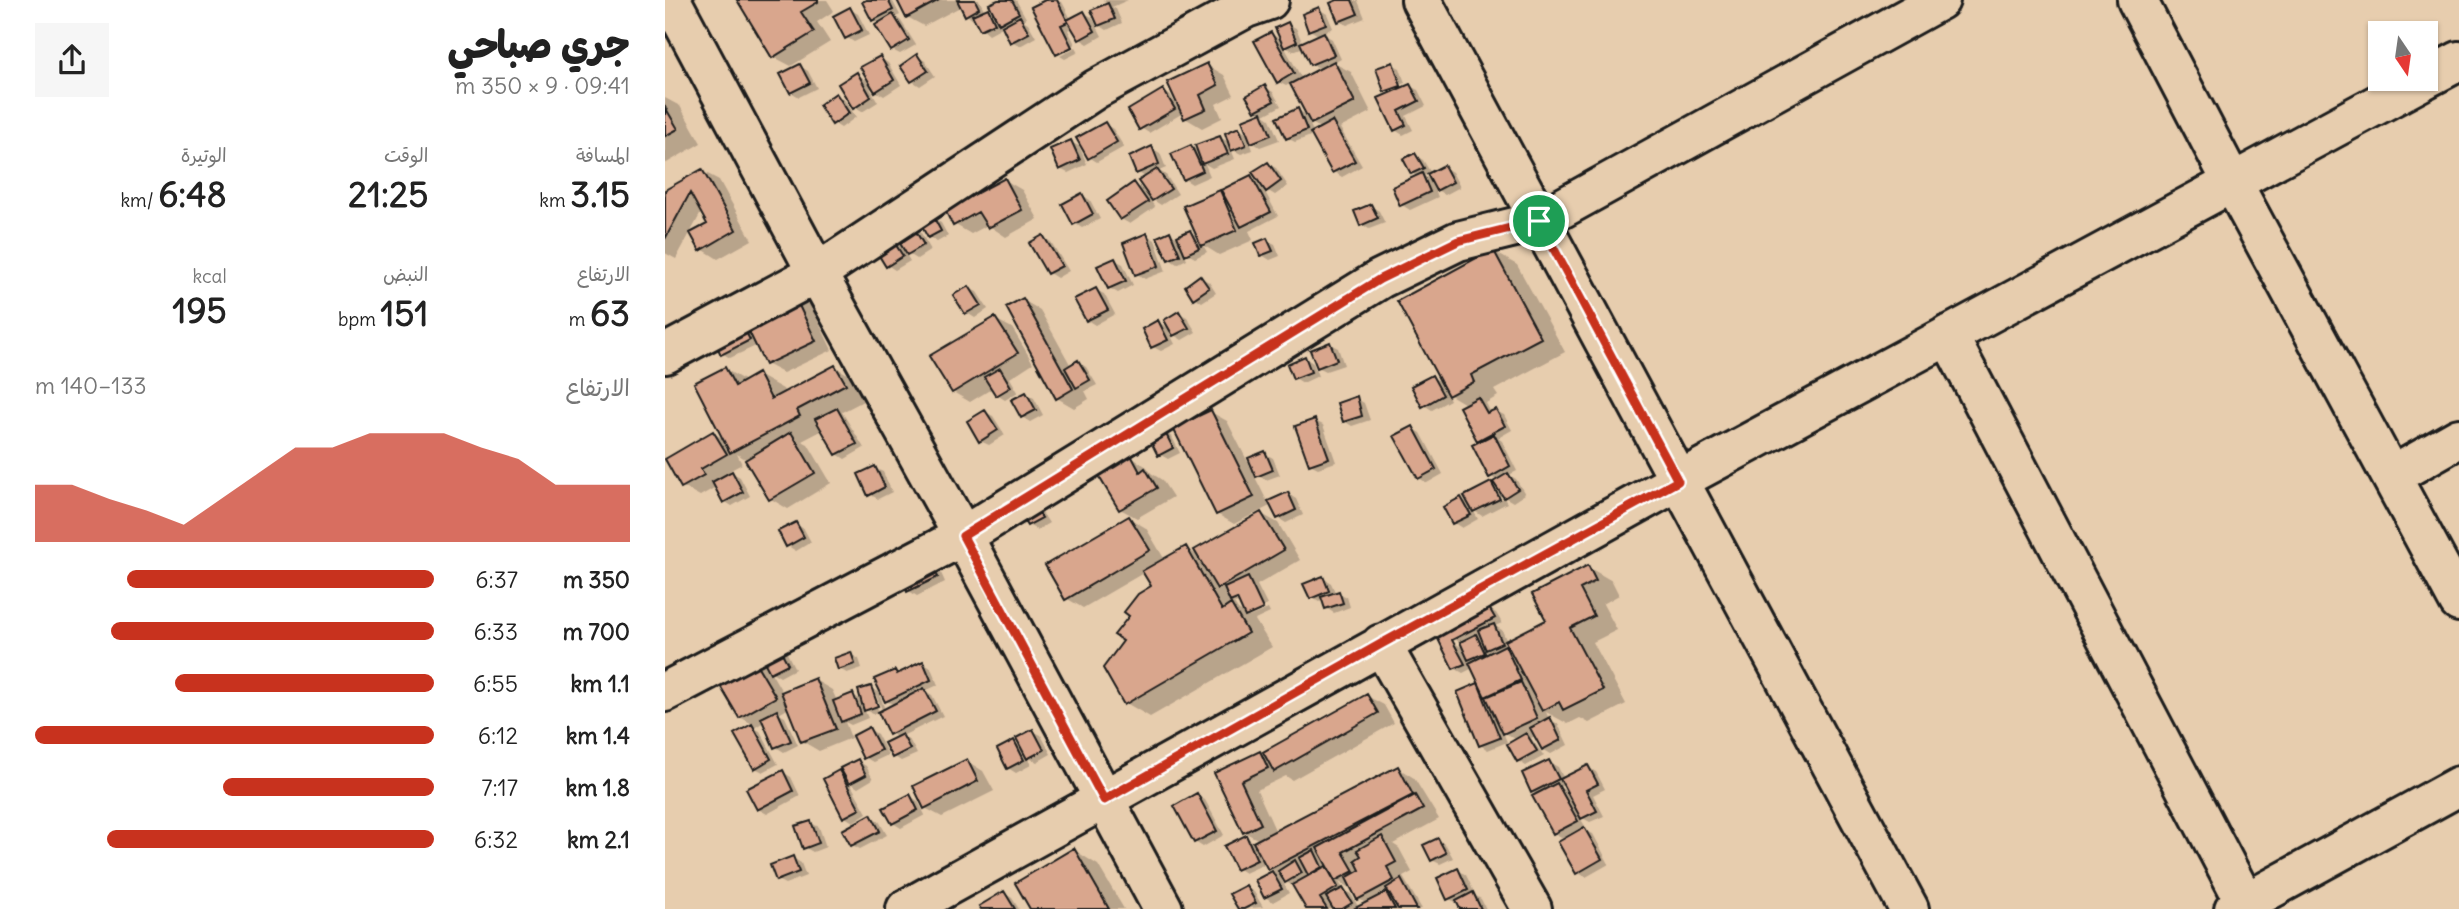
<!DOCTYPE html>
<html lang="ar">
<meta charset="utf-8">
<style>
body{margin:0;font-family:Delius,"Playpen Sans Arabic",sans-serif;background:#f6f6f6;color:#222;direction:rtl;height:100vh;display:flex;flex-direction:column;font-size:26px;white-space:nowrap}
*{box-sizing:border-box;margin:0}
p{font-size:23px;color:#767676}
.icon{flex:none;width:38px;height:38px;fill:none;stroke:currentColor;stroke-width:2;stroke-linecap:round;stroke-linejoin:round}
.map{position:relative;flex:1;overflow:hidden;direction:ltr}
.panel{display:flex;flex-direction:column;background:#fff;width:665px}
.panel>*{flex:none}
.needle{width:46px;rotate:167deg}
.tools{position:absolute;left:1703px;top:21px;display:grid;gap:14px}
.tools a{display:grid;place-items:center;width:70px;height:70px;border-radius:0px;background:#fff;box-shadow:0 2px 5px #0004;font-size:35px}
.pin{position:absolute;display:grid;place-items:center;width:60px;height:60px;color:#fff;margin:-30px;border:4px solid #fff;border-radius:50%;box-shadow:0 2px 7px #0007}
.round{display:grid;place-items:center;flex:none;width:74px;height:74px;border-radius:0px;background:#f6f6f6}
.overview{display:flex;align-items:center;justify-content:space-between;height:119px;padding:0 35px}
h1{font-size:38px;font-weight:800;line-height:52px}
.metrics{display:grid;grid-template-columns:repeat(3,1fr);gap:10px;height:119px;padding:7px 35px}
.metrics div{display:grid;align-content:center}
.metrics b{font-size:35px;font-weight:800}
.metrics small{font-size:19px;font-weight:400}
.metrics p{font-size:19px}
.chart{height:196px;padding:14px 35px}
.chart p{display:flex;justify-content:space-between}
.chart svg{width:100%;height:126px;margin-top:7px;fill:#c8321e;opacity:.7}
ul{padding:0 35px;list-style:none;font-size:23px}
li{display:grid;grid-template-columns:112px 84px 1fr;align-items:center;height:52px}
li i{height:18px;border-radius:9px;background:#c8321e}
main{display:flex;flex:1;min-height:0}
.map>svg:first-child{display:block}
</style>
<main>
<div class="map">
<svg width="1794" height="909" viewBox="0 0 1794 909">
<rect width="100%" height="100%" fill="#e7cdae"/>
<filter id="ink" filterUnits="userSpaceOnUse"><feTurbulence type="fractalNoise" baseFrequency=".0143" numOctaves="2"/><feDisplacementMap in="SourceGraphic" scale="14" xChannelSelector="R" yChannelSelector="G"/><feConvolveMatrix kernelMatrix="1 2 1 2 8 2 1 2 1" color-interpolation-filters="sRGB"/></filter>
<g filter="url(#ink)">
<path fill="#0003" fill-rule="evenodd" d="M74,0H162L169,11L152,22L165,42L126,66L109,57Z
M205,0H227L235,15L231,17L236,21L251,45L235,54L227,50L215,24L209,20Z
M234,0H314L320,11L323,10L331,15L337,0H351L361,18L358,20L363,23L371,37L355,46L347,41L339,26L324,34L302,15L297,6L259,26L242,17Z
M384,0L397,2L406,19L419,13L427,17L437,36L423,44L415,39L408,27L403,30L410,44L394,52V55L392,54Z
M438,0H463L447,7L451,9L457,23L442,30L434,25L443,5Z
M677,0L693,1L700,18L682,25L674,21Z
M185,9L193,14L204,35L189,42L181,37Z
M654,9L662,14L668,28L657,33L667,39L676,59L669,63L686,72L706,112L675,128L697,166L677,177L669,172L648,135L630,142L622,138L633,110L645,117L627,83L621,86L613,82L606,34L617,40L623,24L631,28L638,44L655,36L645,30ZM619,46L628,51L639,47L646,64L656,69L637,79ZM643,121L657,129L649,133Z
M411,47L414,52L400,59L395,56Z
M252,56L260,61L270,76L255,86L247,81Z
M215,58L223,63L236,85L219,96L205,88L213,102L197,112L189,107L192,74L206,83Z
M727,64L735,68L740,83L724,88V92L745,86L753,90L761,106L741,116L748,130L738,135L730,130L727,94L720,90Z
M542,65L559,75L569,95L551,104L557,118L537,128L520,118L518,113L484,133L476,128L498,91L506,96L511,105L514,104Z
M135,66L143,71L152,88L134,97L126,92Z
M600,87L608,92L616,106L599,115L605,119L614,140L595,147L585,141L588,150L576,154L566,149L570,159L547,168L540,164L545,176L527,184L519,179L526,147L534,151L555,137L565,143L574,129L585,135L579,121L598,114L591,110Z
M171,95L179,99L191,117L176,128L168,123Z
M0,98L15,106L36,143L0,164Z
M440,124L448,129L459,147L432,162L424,157Z
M405,142L414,146L422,164L403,173L395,169Z
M487,148L495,153L501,168L494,171L501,175L513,194L496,205L483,197L490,207L465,224L456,219L444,201L469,184L483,192L482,178L472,172Z
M750,155L758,160L766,173L779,167L787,172L795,187L780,195L769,188L773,197L745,210L737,205L753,177L747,173ZM764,173L768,181L759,176Z
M603,164L611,168L623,186L610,195L598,188L613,216L584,231L588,240L554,255L538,245L542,252L530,258L519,252L522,259L512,264L504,259V233L513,238L525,232L533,236L554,192L562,196L586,177L596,183Z
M37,171L54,180L87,240L53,259L37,249L44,224L37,211L11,259L0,253V192Z
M340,180L357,190L373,219L341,237L323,225L306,234L289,224Z
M417,195L425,200L435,219L417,228L409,223Z
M706,206L714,211L720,223L704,229L696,224Z
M268,218L276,223L283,236L272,242L264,237Z
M247,227L255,231L266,250L252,259L239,251L245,261L230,270L222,265L227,241L240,248Z
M482,235L490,240L501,271L480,279L472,274Z
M378,237L386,242L404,271L392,278L384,273Z
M602,240L610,244L615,256L605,260L597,255Z
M828,251L852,265L900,352L829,390L833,396L821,403L826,413L831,411L839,415L847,430L833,438L837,441L852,471L844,475L851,479L860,494L848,502L841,498L844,496L842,493L811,509V512L808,510L813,519L797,528L789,523L796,499L806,504L826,484L835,490L833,481L825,476L817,442L813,440L802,405L782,393L785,400L767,410L759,405L767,377L778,383Z
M450,260L458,264L468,285L453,293L444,288Z
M535,277L544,282L551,293L537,302L529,297Z
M304,288L312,292L323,309L310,318L302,313Z
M431,290L439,294L450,314L430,325L422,320Z
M128,295L145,304L167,350L118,373L101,364L91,346L65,358L57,353L78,328L86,333Z
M358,300L375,310L406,366L413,362L421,367L432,385L420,391L424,399L409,408L392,398Z
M514,313L522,317L531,332L517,340L504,332L510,344L496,351L488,347L493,322L507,330Z
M330,319L347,328L368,363L345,378L353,392L340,400L332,395L328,388L305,402L288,392Z
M665,344L673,348L679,365L661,371L653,367Z
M640,358L648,363L653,376L638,383L630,378Z
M170,367L195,381L204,398L177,412L199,448L180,459L172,454L158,430L137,441L143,444L166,483L123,509L106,499L82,460L72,454L77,464L64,471L75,477L85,496L67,506L59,501L51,487L35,496L18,487L48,433L61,440L60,369L82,382L93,375L118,389L120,393Z
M361,394L369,398L378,415L365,422L357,417Z
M691,398L699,403L705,420L687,426L679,421Z
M320,412L328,416L340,435L324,445L315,441Z
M546,412L562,421L588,472L599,453L608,458L615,475L601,480L588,473L603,503L623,494L631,499L638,515L621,523L613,518L607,505L569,524L552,514Z
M650,421L658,425L671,462L653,468L645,464Z
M748,428L756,433L778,474L762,483L754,478Z
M499,432L507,437L515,453L503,459L494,454Z
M466,457L482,467L486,473L497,480L508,497L472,518L455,509Z
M209,468L218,472L227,492L213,499L204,494Z
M839,498L842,503L817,516L811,512Z
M368,506L376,511L384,523L372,530L363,525Z
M595,513L613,523L635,560L592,585L602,605L584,613V617L603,609L605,613L590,620L607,647L485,717L461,703V641L489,587L480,572L418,608L401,598L464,518L481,528L500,560L521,548L535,557ZM568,602L576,605L581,615L573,610Z
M131,524L139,529L146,542L131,551L123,546Z
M272,564L280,582L252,596L244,591Z
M923,567L947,581L954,595L938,604L952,630L928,642L961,704L924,723L915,718L903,724L881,712L884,719L893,724L903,745L886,754L876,748L871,736L866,738L879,756L861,766L853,761L852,740L838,732L842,742L823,750L815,745L813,685L818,688L808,668L798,673L789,668L772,634L823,608L831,613L837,623L830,626L837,630L842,642L883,620ZM781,634L798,644V648L779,637Z
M658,578L666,583L671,594L674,593L682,597L685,607L669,613L661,608L659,600L654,602L646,597Z
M119,647L130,669L115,677L105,671L118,693L150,680L167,690L172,701L188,695L198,701L206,688L214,692L220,710L230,705L221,701L230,672L234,674L258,663L266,668L273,685L260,691L267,695L278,716L237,736L245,741L252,754L236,761L228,756L233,738L226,733L210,692H206L214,712L209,714L199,709L203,718L186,725L180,722L186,738L154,751L137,741L124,708L114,714L120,717L133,745L119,752L111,747L99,722L89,728L95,731L113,764L98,772L90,768L71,735L89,725L75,717L86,657L105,668Z
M186,654L194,659L197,668L182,673L174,669Z
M702,696L719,705L729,723L627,780L621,776L592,790L611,832L733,768L749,778L774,819L728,844L734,848L747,872L738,877L757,909H643L630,887L616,879L624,893L608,902L600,897L592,881L609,871L602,863L580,873L572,868L581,837L590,843L594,840L579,832L552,774L595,753L603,757ZM674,882L688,890L694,899L702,904L694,908L686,894L679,890Z
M204,729L212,734L223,755L208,762L199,757L189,737L187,738Z
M368,731L376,735L386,754L372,762L362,757L366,765L351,773L343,768L349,742L358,748Z
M193,761L201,766L208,779L193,788L185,783L202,813L188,822L180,817L174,772L182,777Z
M302,761L318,771L329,791L277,817L260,808Z
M884,762L893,767L899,779L923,767L931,772L940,789L928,795L939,816L925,822L914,816L920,826L916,828L928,834L944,864L921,877L913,873L915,828L898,838L889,833L874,795L868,792ZM900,784L904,793L895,787Z
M118,772L126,777L135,796L102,814L93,809Z
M532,795L540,800L559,835L538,847L530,842Z
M245,796L253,801L260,815L236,828L228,823Z
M205,816L214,821L222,835L195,849L187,845Z
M146,823L154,827L161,847L148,852L139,847Z
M773,840L781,845L788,858L775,864L767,860Z
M409,850L433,865L459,909H367Z
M128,858L136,863L141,876L120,884L112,880Z
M793,870L801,875L811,896L816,899L821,909H797L793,903L784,899Z
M581,887L589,892L598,907L575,909Z
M339,893L347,898L354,909H318Z"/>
<path fill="#d9a68d" stroke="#1c1c1c" stroke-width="2" d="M72,0H153V2L136,12L149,32L107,58Z
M201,0H223L228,10L207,21L197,2Z
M232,0H274L241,18Z
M292,0H310L314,8L300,16Z
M333,0H347L354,13L334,24L324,4Z
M380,0H392L403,22L396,25L407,47L391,55L366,7Z
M672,0H687L693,14L673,22L665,3Z
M443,3L450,19L433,26L426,10Z
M185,7L197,30L180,39L168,16Z
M654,7L661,24L643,31L637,14Z
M323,8L330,23L315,30L307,15Z
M419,11L430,31L414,40L402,20Z
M228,14L244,40L226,51L210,25Z
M355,16L364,33L345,43L337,26Z
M623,22L632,42L619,48L610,28Z
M606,32L629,73L612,83L589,41Z
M659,32L669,55L645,65L635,43Z
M252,54L263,71L246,82L235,66Z
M215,56L229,80L210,92L195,67Z
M669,61L690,102L646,124L625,84Z
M728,62L736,86L719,92L711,68Z
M542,63L553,85L535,95L541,109L519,119L502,82Z
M135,64L145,83L125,93L115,74Z
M192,72L206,97L188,109L173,84Z
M745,84L754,101L734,111L741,125L729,131L713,98Z
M600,85L609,101L590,111L581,96Z
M498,89L510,109L474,130L463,110Z
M171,93L184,113L167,125L154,105Z
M0,107L13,129L0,136Z
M633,108L642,130L621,139L611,118Z
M597,112L606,135L586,143L577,120Z
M667,121L690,161L667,173L645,133Z
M440,122L452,142L423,159L411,138Z
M574,127L581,145L566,151L560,133Z
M555,136L563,154L537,164L530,145Z
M406,140L415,160L394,170L385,149Z
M526,145L538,171L518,180L506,154Z
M487,146L494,164L471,174L464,157Z
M750,153L759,168L746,174L738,159Z
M603,162L616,181L601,192L587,172Z
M779,165L788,182L771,191L762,174Z
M37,169L71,230L35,251L25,233L42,224L25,193L0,239V190Z
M492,169L506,189L487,201L473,181Z
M757,173L765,192L735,206L727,187Z
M586,175L606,212L576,227L556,190Z
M340,178L357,210L323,228L313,212L288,226L280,210Z
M469,182L483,202L455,220L442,201Z
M555,190L572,230L536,246L518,206Z
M417,193L428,214L408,225L397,204Z
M706,204L713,218L695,226L689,211Z
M268,216L276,231L263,238L255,223Z
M247,225L259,245L242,255L230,235Z
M525,230L534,248L520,255L512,236Z
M505,231L515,255L503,260L492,237Z
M482,233L494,266L470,275L458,243Z
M378,235L397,266L382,274L364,243Z
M602,238L608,251L595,256L590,243Z
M227,239L238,256L221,267L210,249Z
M828,249L876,338L806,375L809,382L783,396L732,301Z
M450,258L461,281L443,289L432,266Z
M535,275L544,288L528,299L520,286Z
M304,286L316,305L300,314L288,295Z
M431,288L443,310L421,321L409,299Z
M128,293L151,341L100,365L77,317Z
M358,298L408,389L391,399L341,307Z
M514,311L524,328L508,336L499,320Z
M330,317L353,353L287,393L264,356Z
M493,320L503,340L486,348L477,329Z
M78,326L85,340L56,355L49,340Z
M665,342L672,360L652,368L645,350Z
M640,356L646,372L628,379L622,364Z
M413,360L425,380L411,388L400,368Z
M170,365L181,384L132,410L135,416L65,453L29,383L60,367L70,386L93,373L106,399Z
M335,368L346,387L331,396L319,377Z
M767,375L778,395L757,407L746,386Z
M361,392L371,410L356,418L346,400Z
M692,396L697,416L678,422L672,403Z
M813,397L822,413L831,409L840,426L812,441L794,407Z
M172,408L192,444L171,455L150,419Z
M320,410L333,430L314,442L302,421Z
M546,410L589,497L551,515L508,428Z
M650,419L664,458L644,465L630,426Z
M748,426L771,469L753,479L729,436Z
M499,430L508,448L493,456L484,438Z
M48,431L62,454L36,469L39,475L16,488L0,459Z
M126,432L150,473L104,500L80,460Z
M829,434L845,466L824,478L807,445Z
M600,451L608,470L591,477L583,458Z
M466,455L475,472L480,468L492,488L454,510L433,475Z
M210,466L220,487L203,496L193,474Z
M67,471L78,492L58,503L47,482Z
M843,473L853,489L839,498L828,482Z
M826,482L835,499L808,512L799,496Z
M623,492L631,510L612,519L603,501Z
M796,497L806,515L787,524L778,507Z
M368,504L377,518L362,526L354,513Z
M596,512L619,550L552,589L529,550Z
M464,516L485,550L400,600L380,565Z
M131,522L139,537L121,547L113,531Z
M521,546L557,610L566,604L583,633L459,705L438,668L458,641L449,635L464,616L459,612L473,594L486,586L477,571Z
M264,558L273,577L242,592L233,572Z
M923,565L931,581L915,589L929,616L905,628L938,690L898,710L894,702L877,711L840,641L881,620L867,594Z
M658,576L664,591L645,599L638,584Z
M583,577L598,609L580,617L572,599L565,602L559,588Z
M674,591L678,603L660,609L656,597Z
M823,606L830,618L787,640L800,664L788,669L770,633Z
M829,624L837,643L821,650L813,630Z
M811,634L820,653L803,660L795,642Z
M110,640L123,664L105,673L93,650Z
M840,645L856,680L820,697L804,663Z
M186,652L190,664L173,670L169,658Z
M86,655L111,697L74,718L50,677Z
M258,661L266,680L220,702L209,679L230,670L232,674Z
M150,678L171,729L136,742L116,692Z
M856,682L872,718L838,734L821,697Z
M813,683L835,738L814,746L792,692Z
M206,686L213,706L199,711L193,690Z
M259,688L271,711L224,735L213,712Z
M188,693L196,714L176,722L168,701Z
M702,694L713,713L609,772L598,752Z
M112,710L126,741L109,748L96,718Z
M885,717L896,740L877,750L865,728Z
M87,724L106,759L89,769L69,734Z
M204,727L216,750L198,759L187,736Z
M368,729L379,750L362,759L351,738Z
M861,733L872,751L852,762L842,744Z
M237,734L245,749L227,758L219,743Z
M349,740L359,760L342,769L332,749Z
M595,751L603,768L576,781L596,824L578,833L549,773Z
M193,759L201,775L184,784L175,768Z
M302,759L313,781L259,809L248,786Z
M884,760L894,779L866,793L857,773Z
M923,765L933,784L921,790L932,811L916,819L895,779Z
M733,766L748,795L603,870L588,842Z
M118,770L128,791L92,810L81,789Z
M174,770L195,809L178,818L158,779Z
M892,783L913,821L888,834L867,796Z
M532,793L552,831L529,843L509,806Z
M245,794L253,810L227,824L218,808Z
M750,795L758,809L678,852L689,871L670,881L652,848Z
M206,814L215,831L186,846L177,830Z
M146,821L154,843L138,849L130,826Z
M919,827L937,859L911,874L893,842Z
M581,835L592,860L571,870L559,846Z
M717,836L731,862L722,867L729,880L692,900L681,878L695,870L690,860L696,856L692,850Z
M773,838L781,853L766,861L758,845Z
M409,848L444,909H365L350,883Z
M649,850L657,867L643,875L634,858Z
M128,856L134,872L111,881L105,865Z
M630,860L637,873L620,883L613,871Z
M661,866L673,887L655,898L662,909H641L627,885Z
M793,868L803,890L782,900L772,878Z
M607,871L617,889L599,898L590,880Z
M736,879L752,909H733L721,888Z
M581,885L591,903L579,909H573L564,894Z
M678,888L687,903L677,909H668L661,897Z
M339,891L350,909H316L314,906Z
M721,892L730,909H691L690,908Z
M808,892L816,909H795L791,901Z"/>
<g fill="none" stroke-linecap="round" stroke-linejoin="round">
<defs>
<path id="minor" d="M6,0L152,273L298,536L498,909
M756,0L1244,909
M1472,0L1567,182L1794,602
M1760,79L1794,61
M1283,335L1580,902
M0,354L152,273L431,89L581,8L604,0
M1727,476L1794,438
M716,644L867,909
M0,692L298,536L715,279L793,241L874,221L1275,0
M241,909L1013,481L1760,79
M1569,909L1794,786"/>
</defs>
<use href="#minor" stroke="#1c1c1c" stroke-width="44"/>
<use href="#minor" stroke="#e7cdae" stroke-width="38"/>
</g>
</g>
<g fill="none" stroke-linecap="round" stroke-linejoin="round" filter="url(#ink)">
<defs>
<path id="route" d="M874,221L1013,481L716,644L439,800L298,536L715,279L793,241Z"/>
</defs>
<use href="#route" stroke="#fff" stroke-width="14"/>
<use href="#route" stroke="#c8321e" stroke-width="9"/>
</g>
</svg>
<div class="tools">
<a><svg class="needle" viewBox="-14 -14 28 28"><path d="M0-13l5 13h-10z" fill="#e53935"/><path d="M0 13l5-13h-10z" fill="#767676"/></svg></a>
</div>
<div class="pin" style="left:874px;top:221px;background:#1e9e55"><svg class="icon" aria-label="arrive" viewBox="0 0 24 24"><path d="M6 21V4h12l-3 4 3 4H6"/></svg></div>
</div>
<section class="panel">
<div class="overview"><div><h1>جري صباحي</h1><p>09:41 · 9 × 350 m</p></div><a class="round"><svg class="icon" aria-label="share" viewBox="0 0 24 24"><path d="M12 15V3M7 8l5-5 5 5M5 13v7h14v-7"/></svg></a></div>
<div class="metrics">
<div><p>المسافة</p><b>3.15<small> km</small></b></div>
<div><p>الوقت</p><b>21:25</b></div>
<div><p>الوتيرة</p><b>6:48<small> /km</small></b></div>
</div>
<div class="metrics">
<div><p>الارتفاع</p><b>63<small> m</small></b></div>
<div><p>النبض</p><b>151<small> bpm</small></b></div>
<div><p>kcal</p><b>195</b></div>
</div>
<div class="chart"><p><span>الارتفاع</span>133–140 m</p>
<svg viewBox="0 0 160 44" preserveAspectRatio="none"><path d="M0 44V24L10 24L20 29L30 33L40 38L50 29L60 20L70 11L80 11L90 6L100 6L110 6L120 11L130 15L140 24L150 24L160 24V44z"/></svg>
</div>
<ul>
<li><b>350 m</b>6:37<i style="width:77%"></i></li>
<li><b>700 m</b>6:33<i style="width:81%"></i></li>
<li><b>1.1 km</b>6:55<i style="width:65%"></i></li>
<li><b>1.4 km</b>6:12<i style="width:100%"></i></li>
<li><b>1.8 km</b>7:17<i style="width:53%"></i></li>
<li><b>2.1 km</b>6:32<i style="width:82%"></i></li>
</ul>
</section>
</main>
